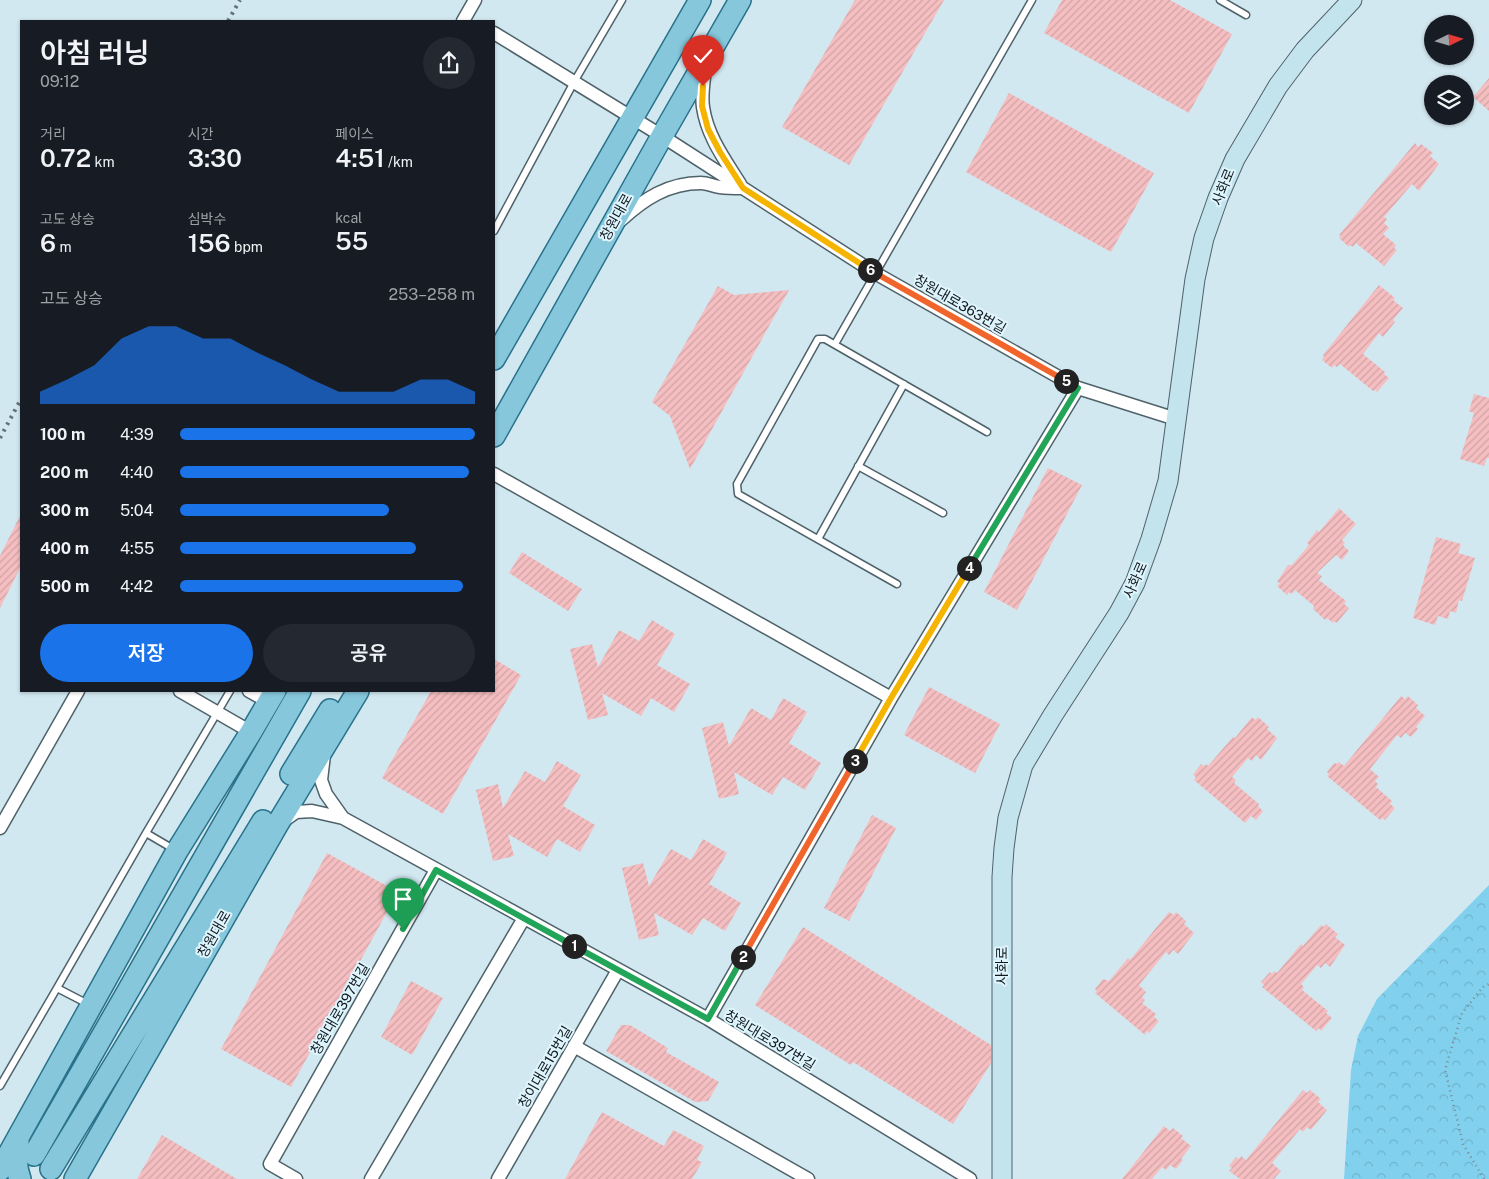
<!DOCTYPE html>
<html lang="ko">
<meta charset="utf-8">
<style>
body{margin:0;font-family:"Public Sans","Noto Sans KR",sans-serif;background:#242831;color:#f1f3f6;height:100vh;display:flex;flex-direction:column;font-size:19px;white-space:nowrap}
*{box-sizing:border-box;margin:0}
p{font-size:16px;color:#9ea1a6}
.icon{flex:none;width:28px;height:28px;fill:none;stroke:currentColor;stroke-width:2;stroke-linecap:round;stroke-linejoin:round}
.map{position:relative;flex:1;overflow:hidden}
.side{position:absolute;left:20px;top:20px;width:475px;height:672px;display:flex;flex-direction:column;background:#171b24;border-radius:0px;box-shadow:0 1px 4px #0004}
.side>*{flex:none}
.needle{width:32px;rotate:85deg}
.fabs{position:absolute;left:1424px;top:15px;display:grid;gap:10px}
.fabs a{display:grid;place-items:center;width:50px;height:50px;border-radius:50%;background:#171b24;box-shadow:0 1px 4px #0004;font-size:25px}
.pin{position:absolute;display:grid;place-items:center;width:42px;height:42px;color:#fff;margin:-51px -21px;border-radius:50% 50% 50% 0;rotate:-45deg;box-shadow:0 0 5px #0007}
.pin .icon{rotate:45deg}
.km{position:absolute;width:25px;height:25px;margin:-12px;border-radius:50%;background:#222;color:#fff;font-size:14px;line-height:25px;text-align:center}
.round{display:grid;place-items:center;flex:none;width:52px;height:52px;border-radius:26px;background:#242831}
.head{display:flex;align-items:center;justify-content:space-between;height:85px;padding:0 20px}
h1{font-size:28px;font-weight:600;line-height:38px}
.figures{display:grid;grid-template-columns:repeat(3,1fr);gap:8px;height:85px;padding:5px 20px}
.figures div{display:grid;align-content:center}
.figures b{font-size:25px;font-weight:600}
.figures small{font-size:14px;font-weight:400}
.figures p{font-size:14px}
.chart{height:140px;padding:10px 20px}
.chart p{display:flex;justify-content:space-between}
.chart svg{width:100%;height:90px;margin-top:5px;fill:#1a73e8;opacity:.7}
.cta{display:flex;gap:10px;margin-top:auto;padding:10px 20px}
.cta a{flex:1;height:58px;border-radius:30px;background:#1a73e8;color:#fff;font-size:20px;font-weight:600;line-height:58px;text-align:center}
.cta a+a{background:#242831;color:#f1f3f6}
ul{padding:0 20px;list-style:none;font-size:16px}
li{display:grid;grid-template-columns:80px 60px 1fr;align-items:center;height:38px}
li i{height:12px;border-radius:6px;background:#1a73e8}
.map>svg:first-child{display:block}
</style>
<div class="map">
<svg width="1489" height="1179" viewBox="0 0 1489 1179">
<defs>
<pattern id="forest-crowns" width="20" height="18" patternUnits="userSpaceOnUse" patternTransform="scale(1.25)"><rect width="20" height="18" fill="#81d1ee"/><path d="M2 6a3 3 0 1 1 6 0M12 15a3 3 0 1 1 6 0" fill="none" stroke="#6eb3cc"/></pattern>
<pattern id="building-hatch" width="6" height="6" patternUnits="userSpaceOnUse" patternTransform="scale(1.25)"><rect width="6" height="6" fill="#f5bec1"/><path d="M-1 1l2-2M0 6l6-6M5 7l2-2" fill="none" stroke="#d1a3a5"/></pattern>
</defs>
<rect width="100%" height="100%" fill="#d2e8f1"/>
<path fill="url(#forest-crowns)" d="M1489,885V1179H1344L1351,1070L1358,1036L1377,999Z"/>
<path fill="url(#building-hatch)" d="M855,0H944L849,165L782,127Z
M1062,0H1170L1232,34L1189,113L1044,33Z
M1489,78V111L1473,97Z
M1009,93L1154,173L1111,252L966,172Z
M1415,143L1418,147L1421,144L1433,153L1430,156L1439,164L1419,191L1412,184L1384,217L1387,219L1384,223L1389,228L1383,234L1396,245L1394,248L1397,250L1384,266L1356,243L1353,247L1350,245L1349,247L1339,238L1341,236L1339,235Z
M1379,285L1395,298L1393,300L1403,308L1393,320L1395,322L1383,337L1379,333L1363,354L1385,372L1384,374L1389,378L1377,392L1375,390L1373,391L1340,364L1337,367L1334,365L1332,368L1322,360L1324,357L1323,355Z
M718,286L734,295L789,290L690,469L670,416L652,402Z
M1474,394L1489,398V458H1487L1484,466L1460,459L1474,413L1469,411Z
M1048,468L1082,485L1017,610L984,592Z
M1339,508L1356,524L1342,540L1345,543L1343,545L1349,551L1342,560L1336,555L1317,573L1322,576L1319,580L1346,601L1344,604L1349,608L1337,623L1334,621L1333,623L1327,618L1325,620L1313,609L1314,606L1295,590L1292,594L1289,592L1287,595L1277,586L1280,583L1277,582L1288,565H1292L1309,545L1307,543L1317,530L1319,532Z
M21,514V566L0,608V556Z
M1436,537L1461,544L1458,553L1475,558L1462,601L1459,600L1456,613L1450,611L1448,619L1438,616L1435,625L1413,618Z
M522,552L582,589L568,611L509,573Z
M652,620L675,634L657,665L690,684L674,712L651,698L641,716L602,693L608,715L588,720L570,649L592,644L598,667L619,630L639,641Z
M494,659L521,675L443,814L382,778L431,691H494Z
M929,687L1000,724L975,773L904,735Z
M1401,696L1405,699L1408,696L1418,705L1416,708L1425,716L1416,727L1418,729L1411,737L1405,733L1401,738L1397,735L1370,769L1379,777L1375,781L1378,784L1376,787L1392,801L1390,804L1395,808L1385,820L1382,818L1380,820L1327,776L1329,774L1327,772L1334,763L1337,764L1339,762L1344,766Z
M783,698L807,712L789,743L821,763L805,790L783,777L772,795L734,772L739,794L719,799L702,728L723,722L729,746L751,708L771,720Z
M1252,717L1255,720L1258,717L1269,727L1267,729L1277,738L1261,760L1256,755L1252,761L1248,758L1232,777L1236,780L1234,783L1259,804L1258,806L1263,811L1256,820L1251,816L1245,823L1194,780L1196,777L1193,775L1201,764L1204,766L1206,764L1208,766L1233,737L1235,738Z
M557,761L581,775L563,806L595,825L580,852L557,839L547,857L508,834L514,856L493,861L476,790L498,784L503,808L525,771L545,782Z
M872,815L896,828L849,921L824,908Z
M703,839L727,853L709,884L741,903L725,931L703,918L692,935L654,913L659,935L639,940L622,868L643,863L649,886L671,849L691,860Z
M327,853L398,892L291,1087L221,1049Z
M1169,912L1174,915L1176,912L1186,921L1184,924L1194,933L1178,954L1173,950L1169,955L1166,952L1139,985L1146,992L1142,997L1145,1000L1142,1003L1156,1014L1154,1017L1159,1021L1149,1033L1147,1031L1145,1035L1095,993L1097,991L1095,989L1103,979L1109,981L1128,958L1130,960Z
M1326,924L1338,934L1335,937L1345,945L1330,967L1325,963L1321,968L1317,965L1301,984L1304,987L1302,990L1328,1011L1326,1013L1332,1018L1321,1031L1319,1028L1316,1031L1262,987L1264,985L1261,982L1270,972L1272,974L1274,971L1277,973L1301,944L1303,946L1321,925L1324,927Z
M803,927L991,1045V1063L953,1124L853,1062L851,1065L755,1005Z
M411,981L443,998L412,1055L381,1037Z
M621,1025H630L668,1048L666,1052L719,1082L708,1101L695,1102L606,1051Z
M1303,1090L1307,1093L1310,1090L1321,1099L1318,1102L1327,1110L1311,1130L1307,1127L1303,1132L1300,1129L1272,1163L1281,1171L1274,1179H1240L1229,1171L1232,1168L1229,1166L1236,1157L1239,1159L1241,1156L1246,1160Z
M602,1112L664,1146L673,1130L704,1146L697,1160L702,1162L692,1179H565Z
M1164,1126L1170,1131L1173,1128L1183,1136L1181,1138L1191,1146L1181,1159L1183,1160L1176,1169L1170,1165L1166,1170L1162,1167L1152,1179H1122Z
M162,1135L237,1179H137Z"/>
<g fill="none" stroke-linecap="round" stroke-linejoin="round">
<defs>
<path id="lane" d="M1220,0L1246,15
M494,231L574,82L622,0
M835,344L1032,0
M858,466L943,513
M818,539L904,384
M897,584L738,494L737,484L818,339H825L987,432
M146,833L230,691
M57,988L146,833L175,850
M0,1086L57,988L88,1004"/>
<path id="street" d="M463,21L475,0
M494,33L662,136L875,273L1078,388L1176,419
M705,68C704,80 701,95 703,107C707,136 725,160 740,184
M621,220C644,199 668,183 701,183C707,183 713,186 720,187C727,188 735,188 743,188
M494,474L891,698
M180,691L251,732
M249,691L269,702
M324,755L321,780L326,794L343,818
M283,821L296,812L312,811L343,818L708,1019L970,1179
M0,828L78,691
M708,1019L891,698L1078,388
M574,1046L808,1179
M296,1179L270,1164L436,870
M371,1179L524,918
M498,1179L618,970"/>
<path id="secondary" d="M1002,1179V877L1004,848L1008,818L1023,765L1053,715L1119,613L1135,583L1151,539L1168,481L1195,279L1204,238L1218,198L1235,159L1278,86L1305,50L1352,0"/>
<path id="primary" d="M494,359L700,0
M494,436L662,136L740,0
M291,774L330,710
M18,1141C16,1155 15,1165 20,1179
M34,1155L300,691
M51,1169L263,821
M0,1170L177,851L251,732L275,691
M75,1179L277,825L358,691"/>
</defs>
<use href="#lane" stroke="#4f626a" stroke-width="9"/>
<use href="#street" stroke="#4f626a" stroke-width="15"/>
<use href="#secondary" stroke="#4f626a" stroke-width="21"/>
<use href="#primary" stroke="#29728a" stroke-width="24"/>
<path stroke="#79888f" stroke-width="2.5" stroke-dasharray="1 4" stroke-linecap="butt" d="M1484,1179L1463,1144L1445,1070L1462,1013L1483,987L1489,984"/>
<use href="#lane" stroke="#fff" stroke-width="6"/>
<use href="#street" stroke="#fff" stroke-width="12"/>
<use href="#secondary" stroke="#c3e3ed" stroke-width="19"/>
<use href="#primary" stroke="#86c7dc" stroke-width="21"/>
<path stroke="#647278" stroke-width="4" stroke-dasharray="2.5 5" stroke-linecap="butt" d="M228,21L240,0
M0,438L21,399"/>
</g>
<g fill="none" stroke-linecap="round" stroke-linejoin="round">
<defs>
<path id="split-1" d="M403,929L436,870L574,946"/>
<path id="split-2" d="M574,946L708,1019L743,957"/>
<path id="split-3" d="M743,957L855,761"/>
<path id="split-4" d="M855,761L891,698L969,568"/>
<path id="split-5" d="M969,568L1078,388L1066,381"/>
<path id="split-6" d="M870,270L1066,381"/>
<path id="split-7" d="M703,86L702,106L708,129L720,152L743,188L870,270"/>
</defs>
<use href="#split-1" stroke="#fff" stroke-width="10"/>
<use href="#split-2" stroke="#fff" stroke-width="10"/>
<use href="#split-3" stroke="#fff" stroke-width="10"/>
<use href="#split-4" stroke="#fff" stroke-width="10"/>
<use href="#split-5" stroke="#fff" stroke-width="10"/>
<use href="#split-6" stroke="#fff" stroke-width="10"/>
<use href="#split-7" stroke="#fff" stroke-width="10"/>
<use href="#split-1" stroke="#22a559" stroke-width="6"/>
<use href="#split-2" stroke="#22a559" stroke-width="6"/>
<use href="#split-3" stroke="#f0652b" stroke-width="6"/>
<use href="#split-4" stroke="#f5b400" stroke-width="6"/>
<use href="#split-5" stroke="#22a559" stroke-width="6"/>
<use href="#split-6" stroke="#f0652b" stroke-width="6"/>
<use href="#split-7" stroke="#f5b400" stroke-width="6"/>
</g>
<g text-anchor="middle" stroke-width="4" stroke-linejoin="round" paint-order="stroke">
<g font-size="14" fill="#12191d" stroke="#dff5fe">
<text transform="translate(1223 187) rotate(-68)" y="5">사화로</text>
<text transform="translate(616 217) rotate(-61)" y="5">창원대로</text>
<text transform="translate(960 304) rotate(30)" y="5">창원대로363번길</text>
<text transform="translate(1135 580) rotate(-66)" y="5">사화로</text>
<text transform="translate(214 934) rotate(-60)" y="5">창원대로</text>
<text transform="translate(1002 966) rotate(-90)" y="5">사화로</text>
<text transform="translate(340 1009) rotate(-60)" y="5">창원대로397번길</text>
<text transform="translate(770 1040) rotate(31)" y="5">창원대로397번길</text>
<text transform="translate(545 1067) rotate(-60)" y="5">창이대로15번길</text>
</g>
</g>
</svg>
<div class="fabs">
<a><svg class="needle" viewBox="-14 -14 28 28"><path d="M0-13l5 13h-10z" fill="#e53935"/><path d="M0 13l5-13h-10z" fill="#9ea1a6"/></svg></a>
<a><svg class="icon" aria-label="layers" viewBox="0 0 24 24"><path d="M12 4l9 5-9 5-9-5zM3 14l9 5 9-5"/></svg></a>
</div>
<div class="pin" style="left:403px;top:929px;background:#1e9e55"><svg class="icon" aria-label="arrive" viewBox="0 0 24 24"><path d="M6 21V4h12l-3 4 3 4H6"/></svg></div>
<div class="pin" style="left:703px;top:86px;background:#d93025"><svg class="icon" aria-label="check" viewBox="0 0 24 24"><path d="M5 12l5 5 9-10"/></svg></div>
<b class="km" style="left:574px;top:946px">1</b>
<b class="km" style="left:743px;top:957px">2</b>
<b class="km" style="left:855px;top:761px">3</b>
<b class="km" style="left:969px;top:568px">4</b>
<b class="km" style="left:1066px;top:381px">5</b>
<b class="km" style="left:870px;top:270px">6</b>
<section class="side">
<div class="head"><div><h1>아침 러닝</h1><p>09:12</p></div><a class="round"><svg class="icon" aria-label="share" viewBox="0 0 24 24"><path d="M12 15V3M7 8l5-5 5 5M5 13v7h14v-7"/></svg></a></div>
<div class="figures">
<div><p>거리</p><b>0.72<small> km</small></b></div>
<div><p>시간</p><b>3:30</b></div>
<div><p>페이스</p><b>4:51<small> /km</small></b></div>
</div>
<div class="figures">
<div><p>고도 상승</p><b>6<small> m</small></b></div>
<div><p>심박수</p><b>156<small> bpm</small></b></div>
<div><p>kcal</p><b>55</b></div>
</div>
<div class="chart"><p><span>고도 상승</span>253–258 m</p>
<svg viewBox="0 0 160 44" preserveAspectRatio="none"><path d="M0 44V38L10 32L20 25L30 12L40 6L50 6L60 12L70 12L80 19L90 25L100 32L110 38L120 38L130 38L140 32L150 32L160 38V44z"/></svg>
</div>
<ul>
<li><b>100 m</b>4:39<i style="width:100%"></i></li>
<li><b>200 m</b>4:40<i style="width:98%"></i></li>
<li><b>300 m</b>5:04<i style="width:71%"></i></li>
<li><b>400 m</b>4:55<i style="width:80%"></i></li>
<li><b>500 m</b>4:42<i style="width:96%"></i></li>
</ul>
<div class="cta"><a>저장</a><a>공유</a></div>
</section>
</div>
